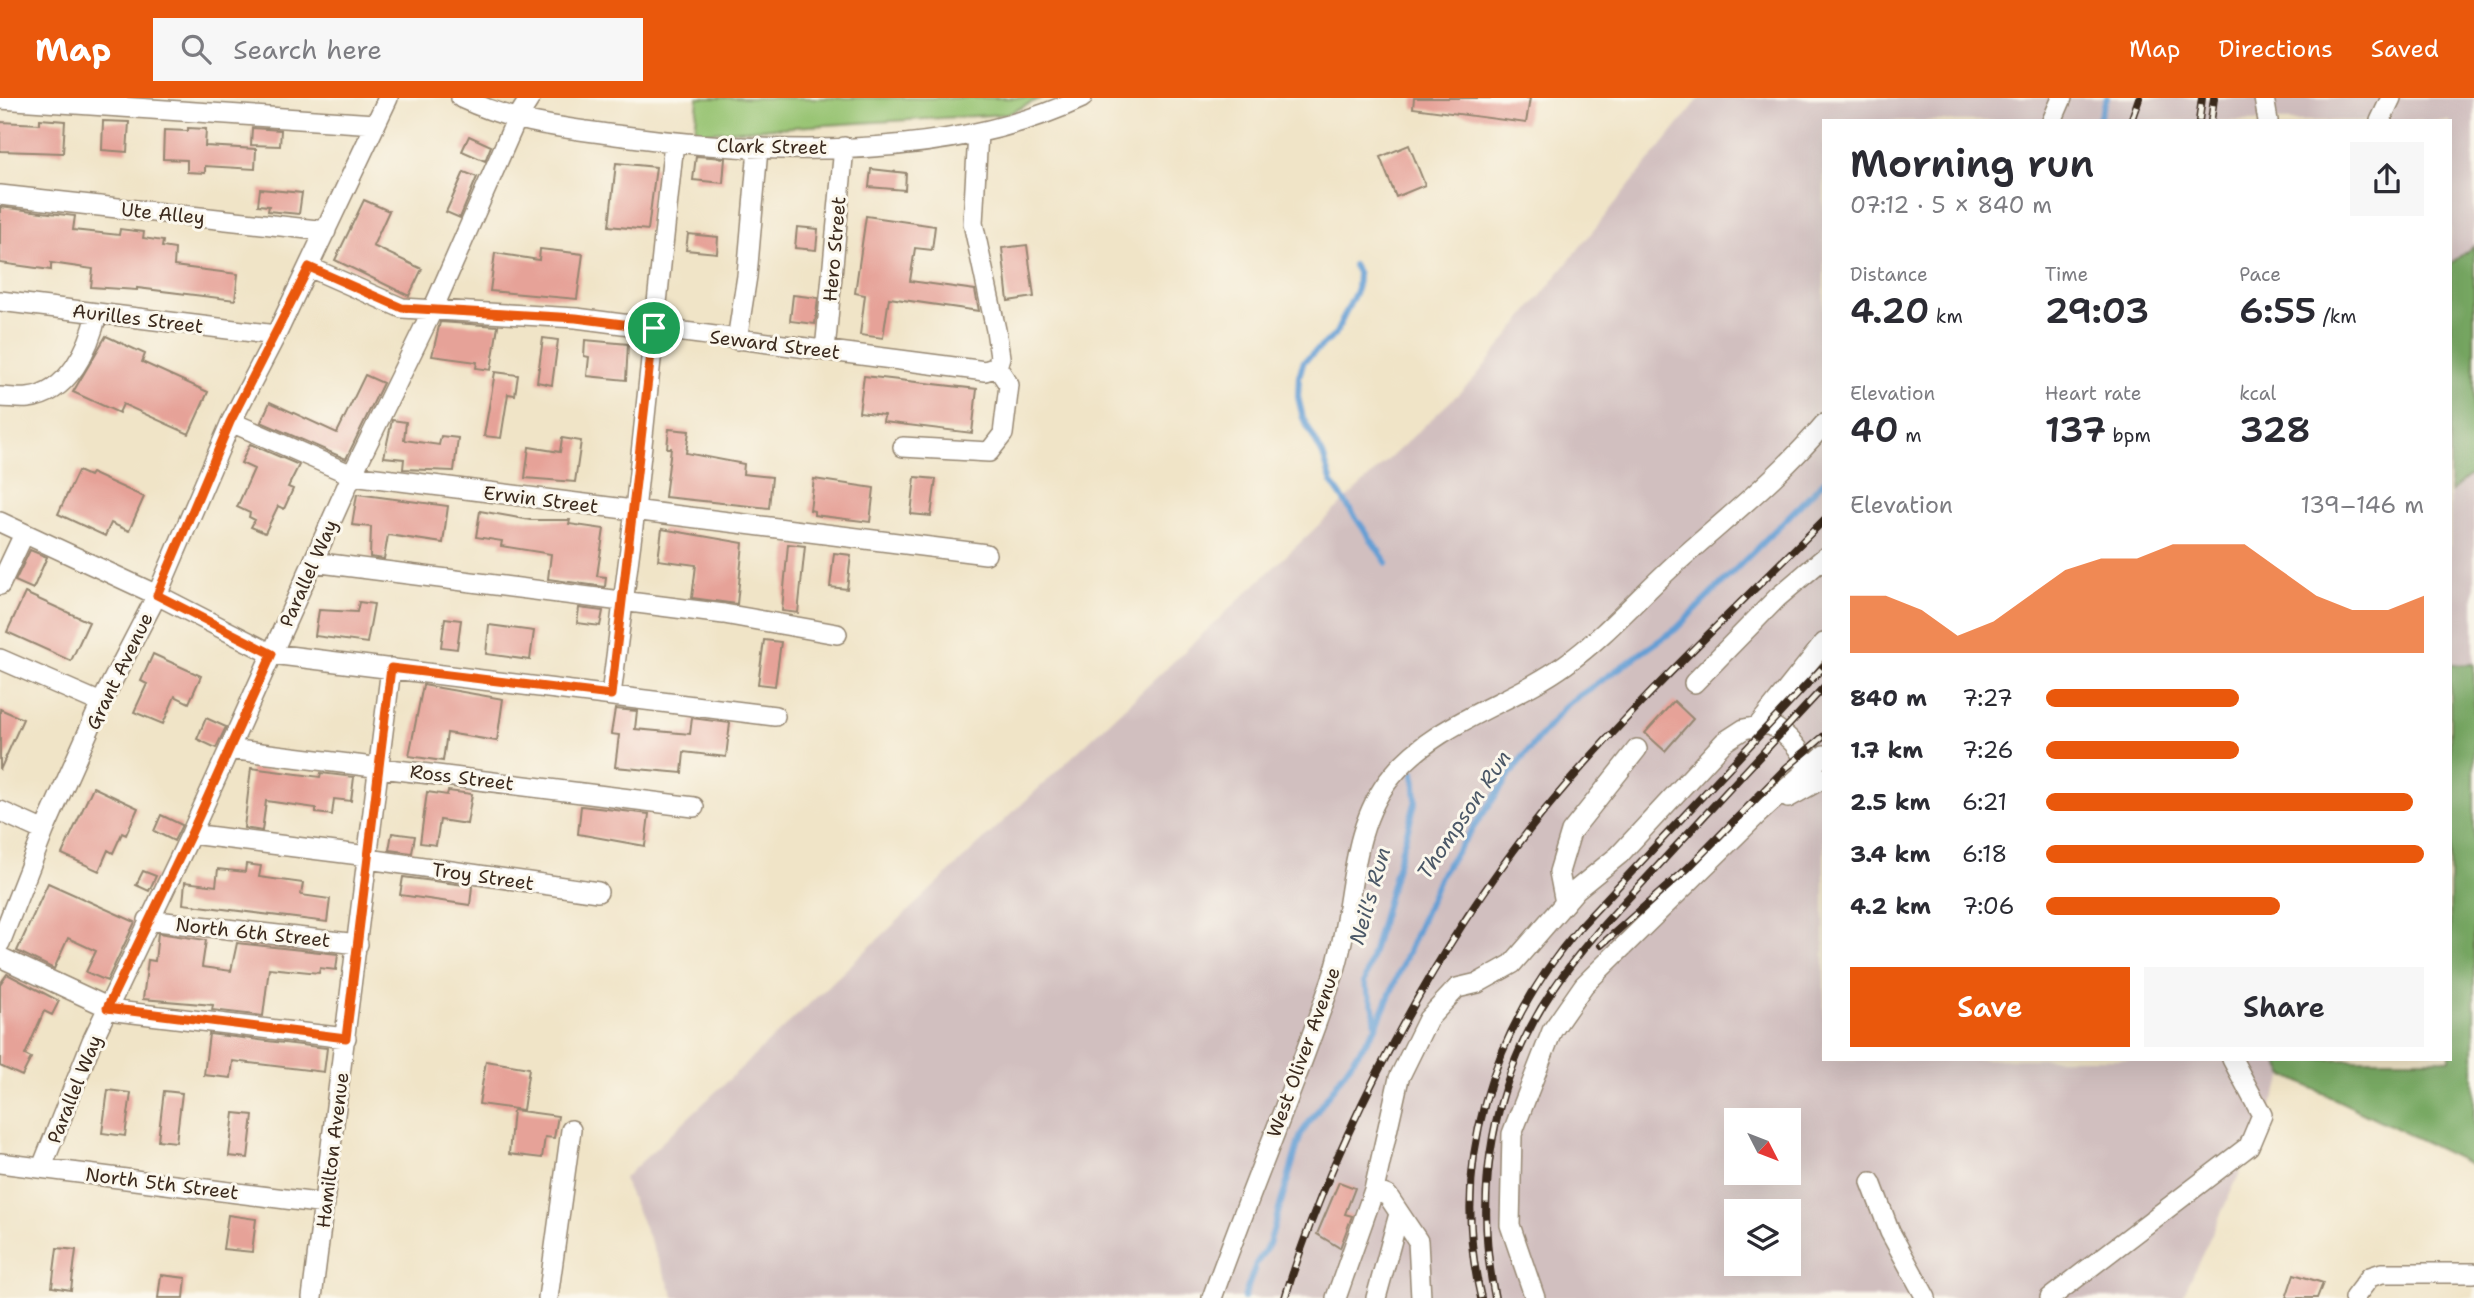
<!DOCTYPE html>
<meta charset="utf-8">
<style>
body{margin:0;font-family:"Shantell Sans",sans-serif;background:#f7f7f7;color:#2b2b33;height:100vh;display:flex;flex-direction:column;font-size:26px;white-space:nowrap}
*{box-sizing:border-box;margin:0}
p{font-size:23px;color:#7c7c81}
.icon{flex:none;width:38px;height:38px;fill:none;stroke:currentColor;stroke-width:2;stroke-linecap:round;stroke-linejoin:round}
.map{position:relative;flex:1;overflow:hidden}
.sheet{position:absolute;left:1822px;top:21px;width:630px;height:942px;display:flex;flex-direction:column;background:#fff;border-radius:0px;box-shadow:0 7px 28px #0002}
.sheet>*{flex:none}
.needle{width:46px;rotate:132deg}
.fabs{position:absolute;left:1724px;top:1010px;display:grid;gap:14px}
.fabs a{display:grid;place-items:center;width:77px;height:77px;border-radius:0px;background:#fff;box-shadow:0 7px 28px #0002;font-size:35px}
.pin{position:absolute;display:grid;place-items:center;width:60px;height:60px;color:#fff;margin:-30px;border:4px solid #fff;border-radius:50%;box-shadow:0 2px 7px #0007}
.round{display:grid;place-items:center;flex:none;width:74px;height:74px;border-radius:0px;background:#f7f7f7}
.head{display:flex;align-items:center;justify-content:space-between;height:119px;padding:0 28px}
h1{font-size:38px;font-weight:600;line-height:52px}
.stats{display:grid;grid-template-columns:repeat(3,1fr);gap:10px;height:119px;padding:7px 28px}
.stats div{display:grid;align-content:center}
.stats b{font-size:35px;font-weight:600}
.stats small{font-size:19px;font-weight:400}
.stats p{font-size:19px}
.chart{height:196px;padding:14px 28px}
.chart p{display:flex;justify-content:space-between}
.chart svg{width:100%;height:126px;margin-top:7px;fill:#ea580c;opacity:.7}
.cta{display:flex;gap:14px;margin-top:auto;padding:14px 28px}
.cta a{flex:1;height:80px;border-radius:0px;background:#ea580c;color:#fff;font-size:28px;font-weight:600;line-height:80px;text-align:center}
.cta a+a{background:#f7f7f7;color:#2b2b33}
ul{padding:0 28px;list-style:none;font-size:23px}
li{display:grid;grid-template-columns:112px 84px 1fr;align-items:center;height:52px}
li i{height:18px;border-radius:9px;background:#ea580c}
header{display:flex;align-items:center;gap:42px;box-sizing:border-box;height:98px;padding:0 35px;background:#ea580c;color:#fff}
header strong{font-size:33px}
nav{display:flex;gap:38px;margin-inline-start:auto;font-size:24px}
.search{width:490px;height:63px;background:#f7f7f7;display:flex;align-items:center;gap:18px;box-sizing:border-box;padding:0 24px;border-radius:0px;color:#7c7c81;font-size:26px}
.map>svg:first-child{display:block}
</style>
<header>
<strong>Map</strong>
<div class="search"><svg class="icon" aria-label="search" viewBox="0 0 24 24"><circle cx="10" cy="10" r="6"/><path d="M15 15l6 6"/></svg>Search here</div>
<nav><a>Map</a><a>Directions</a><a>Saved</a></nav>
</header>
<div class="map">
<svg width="2474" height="1200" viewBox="0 0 2474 1200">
<rect width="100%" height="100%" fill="#fbf7ec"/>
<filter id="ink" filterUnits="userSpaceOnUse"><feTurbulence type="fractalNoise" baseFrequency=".0143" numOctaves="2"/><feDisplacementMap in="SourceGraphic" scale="14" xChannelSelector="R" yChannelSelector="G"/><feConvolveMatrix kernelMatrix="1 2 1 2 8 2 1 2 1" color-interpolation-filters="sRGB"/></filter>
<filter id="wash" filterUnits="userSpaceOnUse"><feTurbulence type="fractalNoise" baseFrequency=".00686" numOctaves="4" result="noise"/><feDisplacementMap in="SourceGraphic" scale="28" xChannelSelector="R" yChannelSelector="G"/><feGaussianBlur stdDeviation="1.57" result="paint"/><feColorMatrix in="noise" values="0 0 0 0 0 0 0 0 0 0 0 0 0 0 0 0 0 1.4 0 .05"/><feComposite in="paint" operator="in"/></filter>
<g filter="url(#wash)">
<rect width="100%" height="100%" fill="#f0e4c7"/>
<path fill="#d1bfbf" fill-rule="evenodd" d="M1700,0H2474V148L2450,166V23H1824V961H2276L2285,977L2182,1200H675L623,1081L1473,282ZM1736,1022H1788V1074H1736ZM1736,1113H1788V1166H1736Z
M2474,374V566L2450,567V394Z"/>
<path fill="#96c371" stroke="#687648" stroke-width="2" d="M698,0H1041L1008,16L695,35Z"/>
<path fill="#78a963" stroke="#5a6a40" stroke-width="2" d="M2474,148V374L2450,394V166Z
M2474,566V1068L2285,977L2276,961H2450V567Z"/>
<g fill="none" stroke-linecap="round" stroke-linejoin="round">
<path stroke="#649ed4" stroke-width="6" d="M2098,23L2107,0
M1353,167L1358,176L1357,191L1335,237L1304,263L1299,278L1298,299L1303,320L1323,357L1332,385L1387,465
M1376,929L1374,910L1364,885L1416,702L1414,674
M1244,1200L1256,1166L1269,1146L1301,1036L1376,929L1441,776L1519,664L1566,607L1676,531L1824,383"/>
</g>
<g id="blocks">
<path fill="#e6a298" d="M1414,0H1530L1526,25L1413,10Z
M40,21L65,23L63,55L0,53V24L40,26Z
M103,23L129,24L127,54L102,52Z
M188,30L206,31L205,48L256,51L255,71L205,68V75L187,74V62L163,61L164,32L188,33Z
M252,30L281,32L280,48L251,47Z
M469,38L491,48L485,63L462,53Z
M1409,47L1425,87L1396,99L1380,59Z
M696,58L725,60L723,85L693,82Z
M616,65L656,69L648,132L609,128Z
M871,71L906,75L905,92L869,89Z
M464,74L477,79L460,120L446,114Z
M260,91L302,95L299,116L268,113L269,108L258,107Z
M364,102L389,113L373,148L422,171L409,198L335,162Z
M0,109L75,118L73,132L119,137L120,131L144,134L143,140L163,143L162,149L175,151L174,168L238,176L235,202L137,190V192L91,189L93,171L51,165V172L0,165Z
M866,118L935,128L932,152L915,150L910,183L975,192L979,213L889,200L883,240L860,237L865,197L855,195Z
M797,129L818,131L816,152L795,150Z
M688,136L718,139L717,155L686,152Z
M1027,147L1034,199L1008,203L1002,150Z
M540,151L583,156L577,201L490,193L495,155L539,162Z
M793,197L818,200L815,226L790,223Z
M440,224L498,228L491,272L476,270L477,264L432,258Z
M106,238L145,256L142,264L208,294L189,336L123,306L119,315L73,294Z
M543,240L558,242L552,287L537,284Z
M585,242L628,246L626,282L587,278L589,259L584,258Z
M495,274L518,277L515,297L508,296L501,340L484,338Z
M365,277L383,285L346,361L261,324L270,304L337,335Z
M864,278L977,291L972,335L883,324L884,317L859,314Z
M392,322L406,324L404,342L439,347L441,338L458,340L454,373L403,371L404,361L384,359Z
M669,331L689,333L686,355L744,366L743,376L772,379L769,410L665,399L671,350H667Z
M562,340L581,343L575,384L525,380L529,349L560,354Z
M250,346L299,367L288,389L293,391L284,411L278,408L265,435L251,429L255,422L249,419L250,415L237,409L254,371L241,365Z
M78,373L89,378L91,375L144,399L129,433L111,425L105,438L58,416Z
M915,379L936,381L931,418L911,416Z
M814,381L874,390L870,424L814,417V413L810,412Z
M357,396L448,408L443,445L388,437L384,461L370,459L371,429L352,427Z
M480,413L530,422H570L569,426L604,431L597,478L606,479L605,489L548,481L551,456L501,448L502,443L476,439Z
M662,431L743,445L737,506L692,500L696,467L658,462Z
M788,446L805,448L798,515L782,513Z
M30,452L47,459L33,491L15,483Z
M834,455L851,457L847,491L830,489Z
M25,495L89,524L71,563L7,534Z
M359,504L374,506L367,545L315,538L319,512L357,514Z
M579,510L603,513L600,528L577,525Z
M445,520L461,522L457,551L441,549Z
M489,527L534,533L530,562L486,556Z
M764,542L781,544L775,588L758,586Z
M153,556L201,578L189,605L175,598L163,626L134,614L147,586L141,583Z
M423,587L503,601L497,643L447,635L443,663L409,658Z
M1674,603L1693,621L1665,653L1645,635Z
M0,611L23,621L0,672Z
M615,611L637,613L635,631L690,636L692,620L730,625L726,659L684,654L682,675L615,669L619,637L611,636Z
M206,620L226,629L216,650L197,641Z
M251,670L320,679L321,675L354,679L351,703L334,701L332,717L316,715V710L266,703L262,733L244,730Z
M93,689L138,710L126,737L122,735L113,755L108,752L99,773L62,756Z
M448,693L472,696L467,726L440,722L436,747L420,745L427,694L447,697Z
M581,708L649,716L645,748L578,736Z
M161,717L182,727L174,743L154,733Z
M392,735L415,738L412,755L389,752Z
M246,766L261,768L259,779L303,785L301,797L330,801L327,824L183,806L185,784L216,788L218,771L245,774Z
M143,773L156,778L149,793L136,787Z
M403,779L472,788L470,807L400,797Z
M48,785L135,824L107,883L86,874L96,853L68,840L54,871L17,853Z
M158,835L206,842L202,869L231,873L237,845L338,856L336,872L320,870L319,875L269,870L263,918L212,912L213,907L143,901L148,862L155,863Z
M7,876L59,903L52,917L44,913L25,957L31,960L22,978L0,968V886Z
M209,936L327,950L324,974L233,963L231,980L204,977Z
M486,963L529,970L523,1012L479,1006Z
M108,992L131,995L125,1038L102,1035Z
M164,993L182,995L176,1044L158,1042Z
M513,1012L558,1018L554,1040L545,1039L542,1060L509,1056Z
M234,1015L253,1017L248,1060L229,1058Z
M1339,1084L1355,1090L1345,1116L1352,1118L1340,1150L1317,1136Z
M228,1117L256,1121L252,1154L223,1151Z
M57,1150L76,1152L71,1192L52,1189Z
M2294,1176L2323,1185L2317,1200H2286Z
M161,1177L186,1180L184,1200H158Z"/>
</g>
</g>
<g filter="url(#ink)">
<use href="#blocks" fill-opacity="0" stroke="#968772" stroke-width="2"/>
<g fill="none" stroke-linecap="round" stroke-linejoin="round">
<defs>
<path id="minor" d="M461,0C515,25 558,29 616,37C762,57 947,64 1082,0
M2264,0L2268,23
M0,1L375,26
M2052,23L2062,0
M2380,23L2391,0
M978,35L973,125L996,232L1000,259L997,269
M0,97L326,133
M309,169L402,210L576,220L985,273L997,269
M0,203L276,237
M737,242L747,178L758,51
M825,253L844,49
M0,299C9,299 19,301 28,300C68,296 90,249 97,215
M231,324L352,377L986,456
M903,349L989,354L1003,336L1009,287L997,269
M0,424L157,497L272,556L775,618
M313,464L724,516L837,536
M0,487L24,436
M0,561L101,605
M1694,585L1777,500L1824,460
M611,597L635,413L674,44
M1757,629L1824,545
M229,651L694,709
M1788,700L1824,680
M0,713L44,733
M191,736L368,758
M368,761L598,794
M1565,805L1559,774L1571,734L1637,651
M148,822L358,846
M0,845L44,733L101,605L157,497L231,324L276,237L388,0
M0,859L116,913L346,940
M0,1065L325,1106
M42,1069L92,943L191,736L352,377L433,211L516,22L530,0
M1871,1084L1890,1134L1926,1200
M1374,1092L1388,1098L1418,1143L1421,1200
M312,1200L391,570
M548,1200L571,1032
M1212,1200C1251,1091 1297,984 1334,875C1355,811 1347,732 1392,678C1437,623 1511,606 1566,566C1605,538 1638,500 1673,468C1725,421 1779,380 1824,326
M1336,1200L1374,1092L1399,980L1428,921L1457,890L1478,885L1512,866L1576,792L1619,757L1724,644L1744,631L1769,626C1788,637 1801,650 1808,671
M1376,1200L1399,1116
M1535,1200L1510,1127L1512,1036L1552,933L1584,887L1759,715L1824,657
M2050,1200L2249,1048L2262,1017L2232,961
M2354,1200L2370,1179L2382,1175H2474"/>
</defs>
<use href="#minor" stroke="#968772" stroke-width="22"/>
<use href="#minor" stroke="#fff" stroke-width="19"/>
<defs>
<path id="rail" d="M2131,23L2139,0
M2199,23L2202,0
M2211,23L2214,0
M1601,847L1688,770L1786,670L1824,638
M1285,1200C1335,1036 1437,845 1545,712C1630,609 1729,517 1824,422
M1481,1200C1449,1065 1492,932 1580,829L1824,568
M1495,1200C1473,1093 1492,981 1554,890C1586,842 1629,800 1668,757C1720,701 1772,645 1824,589"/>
</defs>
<use href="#rail" stroke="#3b2a1e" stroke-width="8"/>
<use href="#rail" stroke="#fbf7ec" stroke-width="5" stroke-dasharray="16" stroke-linecap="butt"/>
</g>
</g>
<g fill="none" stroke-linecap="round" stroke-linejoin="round" filter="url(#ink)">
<defs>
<path id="route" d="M309,169L402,210L576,220L654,230L611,597L391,570L346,940L107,910L191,736L272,556L157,497L230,324Z"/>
</defs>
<use href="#route" stroke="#fff" stroke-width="14"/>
<use href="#route" stroke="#ea580c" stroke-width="9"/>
</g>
<g text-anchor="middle" stroke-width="6" stroke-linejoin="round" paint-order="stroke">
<g font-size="19" fill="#3b2a1e" stroke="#fbf7ec">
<text transform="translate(772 48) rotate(1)" y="7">Clark Street</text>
<text transform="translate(163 115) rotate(6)" y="7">Ute Alley</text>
<text transform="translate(834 151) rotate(-85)" y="7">Hero Street</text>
<text transform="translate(138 220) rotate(7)" y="7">Aurilles Street</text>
<text transform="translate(775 246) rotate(7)" y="7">Seward Street</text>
<text transform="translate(541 401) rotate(7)" y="7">Erwin Street</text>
<text transform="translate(308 475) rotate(-66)" y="7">Parallel Way</text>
<text transform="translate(119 573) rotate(-64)" y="7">Grant Avenue</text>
<text transform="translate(462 679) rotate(7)" y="7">Ross Street</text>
<text transform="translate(483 778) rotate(8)" y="7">Troy Street</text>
<text transform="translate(253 834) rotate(6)" y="7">North 6th Street</text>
<text transform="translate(1303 954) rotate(-70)" y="7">West Oliver Avenue</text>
<text transform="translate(74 991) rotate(-68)" y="7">Parallel Way</text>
<text transform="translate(332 1052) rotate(-83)" y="7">Hamilton Avenue</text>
<text transform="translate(162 1085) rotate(7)" y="7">North 5th Street</text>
</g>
<g font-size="21" font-style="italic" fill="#4b5867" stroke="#fbf7ec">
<text transform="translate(1464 717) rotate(-56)" y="7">Thompson Run</text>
<text transform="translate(1370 798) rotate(-74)" y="7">Neil's Run</text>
</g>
</g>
</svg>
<div class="fabs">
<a><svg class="needle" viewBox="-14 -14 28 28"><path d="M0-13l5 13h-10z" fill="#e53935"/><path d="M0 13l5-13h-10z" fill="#7c7c81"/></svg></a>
<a><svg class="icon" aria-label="layers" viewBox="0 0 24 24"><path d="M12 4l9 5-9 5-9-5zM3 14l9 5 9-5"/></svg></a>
</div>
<div class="pin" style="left:654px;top:230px;background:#1e9e55"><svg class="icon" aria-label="arrive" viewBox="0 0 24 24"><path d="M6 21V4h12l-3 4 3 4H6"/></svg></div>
<section class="sheet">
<div class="head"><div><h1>Morning run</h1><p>07:12 · 5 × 840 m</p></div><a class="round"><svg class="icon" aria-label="share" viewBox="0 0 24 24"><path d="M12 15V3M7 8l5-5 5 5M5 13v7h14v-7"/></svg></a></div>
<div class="stats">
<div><p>Distance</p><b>4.20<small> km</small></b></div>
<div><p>Time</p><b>29:03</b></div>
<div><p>Pace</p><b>6:55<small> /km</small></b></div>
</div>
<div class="stats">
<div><p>Elevation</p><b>40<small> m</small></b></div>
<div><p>Heart rate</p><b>137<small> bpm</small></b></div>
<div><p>kcal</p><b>328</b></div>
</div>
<div class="chart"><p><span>Elevation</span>139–146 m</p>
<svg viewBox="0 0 160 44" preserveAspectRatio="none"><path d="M0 44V24L10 24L20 29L30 38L40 33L50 24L60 15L70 11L80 11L90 6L100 6L110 6L120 15L130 24L140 29L150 29L160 24V44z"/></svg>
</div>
<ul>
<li><b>840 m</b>7:27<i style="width:51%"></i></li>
<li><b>1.7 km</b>7:26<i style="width:51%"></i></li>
<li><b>2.5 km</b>6:21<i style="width:97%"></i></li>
<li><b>3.4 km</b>6:18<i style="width:100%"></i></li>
<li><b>4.2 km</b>7:06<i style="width:62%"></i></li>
</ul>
<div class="cta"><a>Save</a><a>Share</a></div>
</section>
</div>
